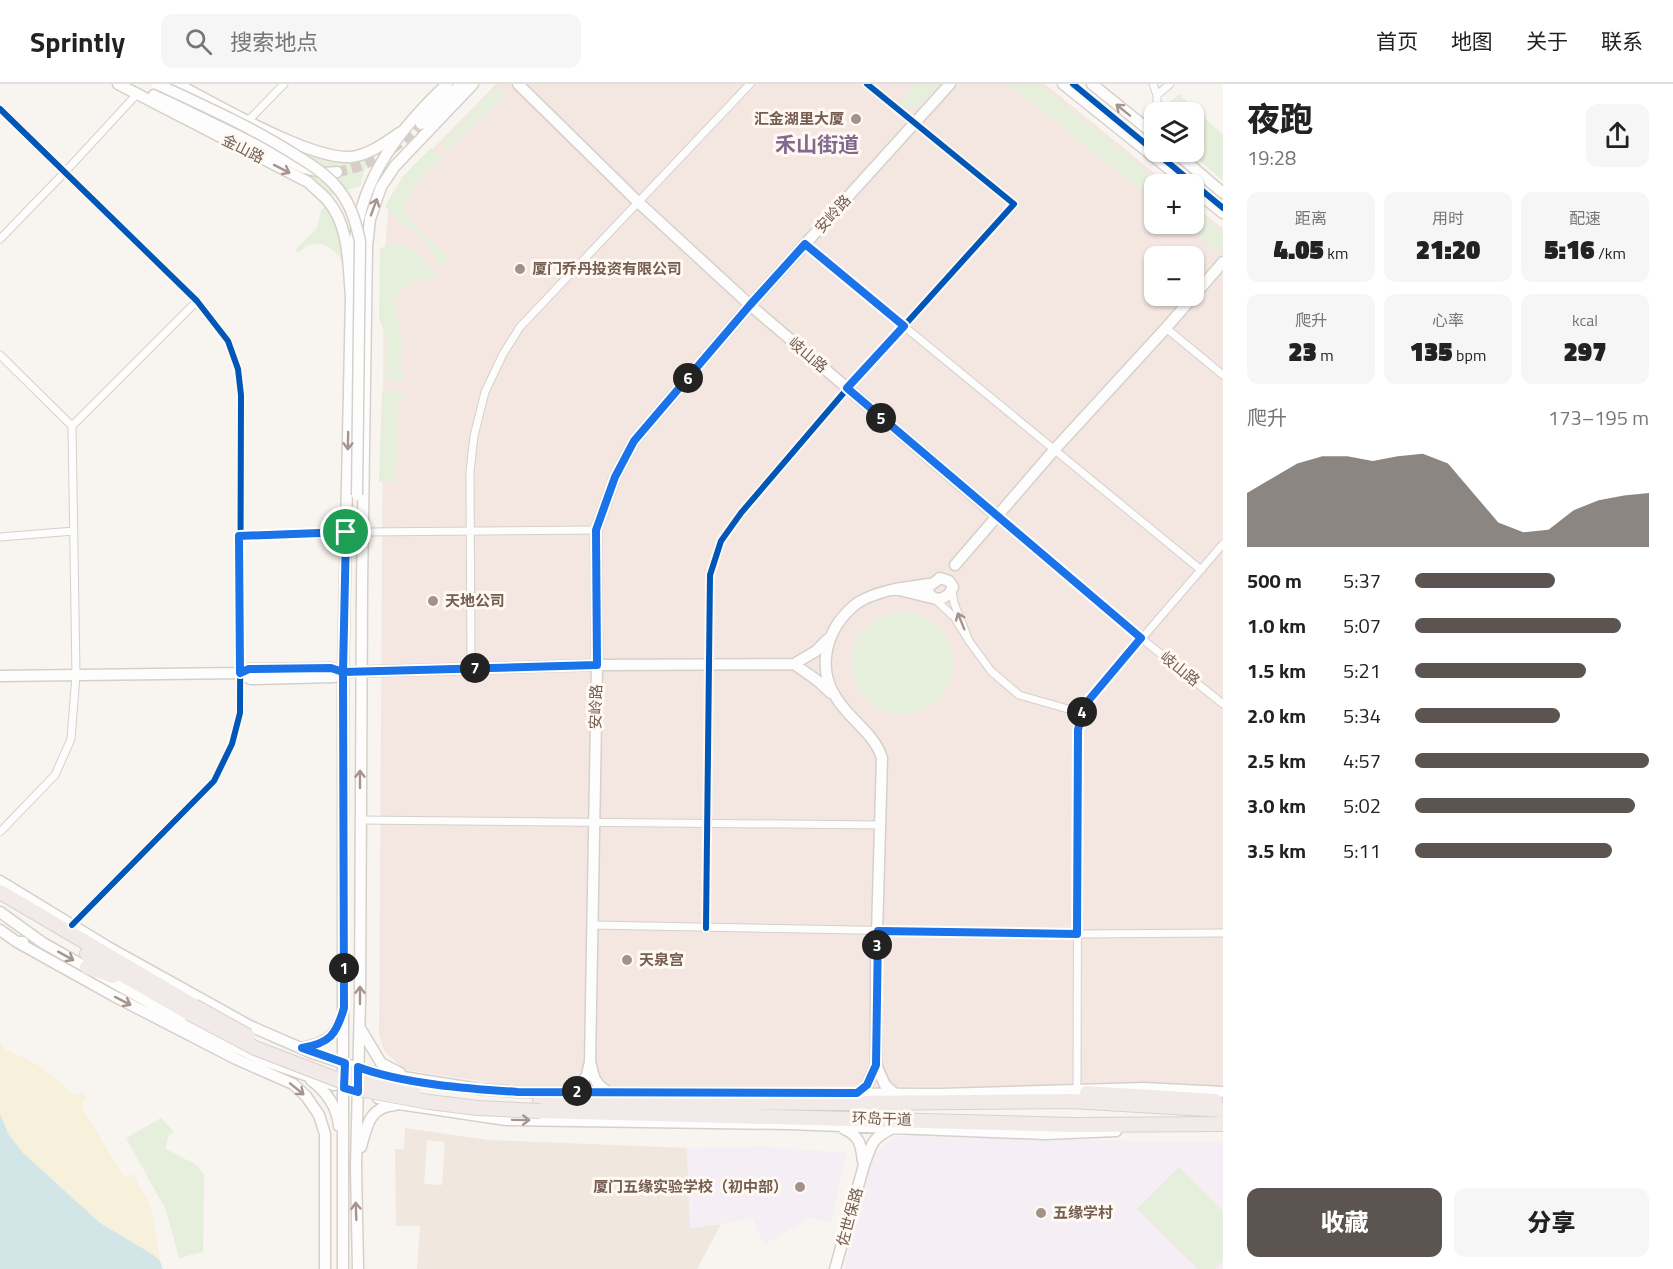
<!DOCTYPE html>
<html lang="zh">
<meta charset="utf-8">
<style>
body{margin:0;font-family:"Titillium Web","Noto Sans SC",sans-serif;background:#f6f6f6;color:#222;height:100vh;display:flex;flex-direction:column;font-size:22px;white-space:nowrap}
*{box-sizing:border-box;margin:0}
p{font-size:20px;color:#767676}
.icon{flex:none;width:33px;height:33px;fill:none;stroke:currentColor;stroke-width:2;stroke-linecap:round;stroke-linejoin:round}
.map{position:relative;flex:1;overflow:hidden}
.drawer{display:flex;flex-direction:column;background:#fff;width:450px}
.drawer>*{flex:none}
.buttons{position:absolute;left:1144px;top:18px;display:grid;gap:12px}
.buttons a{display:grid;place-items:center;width:60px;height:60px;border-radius:12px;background:#fff;box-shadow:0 2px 4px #0004;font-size:30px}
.pin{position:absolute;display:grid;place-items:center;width:51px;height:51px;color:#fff;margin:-26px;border:3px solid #fff;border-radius:50%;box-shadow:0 2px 6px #0007}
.km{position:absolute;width:30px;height:30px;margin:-15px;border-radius:50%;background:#222;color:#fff;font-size:16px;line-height:30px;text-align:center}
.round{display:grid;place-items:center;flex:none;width:63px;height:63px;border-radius:12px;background:#f6f6f6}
.head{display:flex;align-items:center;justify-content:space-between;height:102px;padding:0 24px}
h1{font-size:33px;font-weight:800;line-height:45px}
.metrics{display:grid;grid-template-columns:repeat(3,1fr);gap:9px;height:102px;padding:6px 24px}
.metrics div{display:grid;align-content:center;border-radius:12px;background:#f6f6f6;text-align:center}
.metrics b{font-size:26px;font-weight:800}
.metrics small{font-size:16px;font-weight:400}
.metrics p{font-size:16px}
.chart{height:168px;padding:12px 24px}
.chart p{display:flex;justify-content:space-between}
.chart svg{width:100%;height:108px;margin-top:6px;fill:#5c5450;opacity:.7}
.primary-button{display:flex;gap:12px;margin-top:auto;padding:12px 24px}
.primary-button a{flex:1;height:69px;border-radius:12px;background:#5c5450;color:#fff;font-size:24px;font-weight:800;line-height:69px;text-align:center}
.primary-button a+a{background:#f6f6f6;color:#222}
ul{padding:0 24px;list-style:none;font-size:20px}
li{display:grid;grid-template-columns:96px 72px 1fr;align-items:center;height:45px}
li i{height:15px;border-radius:8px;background:#5c5450}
header{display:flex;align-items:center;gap:36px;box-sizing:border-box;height:84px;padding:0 30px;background:#fff;border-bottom:2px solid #e0e0e0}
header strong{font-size:28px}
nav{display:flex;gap:33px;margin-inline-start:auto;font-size:21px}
.search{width:420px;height:54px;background:#f6f6f6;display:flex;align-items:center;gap:15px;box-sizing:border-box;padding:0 21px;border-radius:12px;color:#767676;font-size:22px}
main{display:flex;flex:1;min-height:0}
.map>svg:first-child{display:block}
</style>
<header>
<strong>Sprintly</strong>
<div class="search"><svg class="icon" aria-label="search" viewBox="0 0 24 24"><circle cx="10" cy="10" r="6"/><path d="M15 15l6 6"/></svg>搜索地点</div>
<nav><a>首页</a><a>地图</a><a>关于</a><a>联系</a></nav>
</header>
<main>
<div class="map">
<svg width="1223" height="1185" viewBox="0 0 1223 1185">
<rect width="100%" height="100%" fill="#f8f4f0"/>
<path fill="#f0e7de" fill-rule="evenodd" d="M405,1044L488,1056L687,1064L690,1144L721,1140L697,1185H417L420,1142H396L395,1065H404ZM427,1056L445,1058L442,1101L424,1100Z"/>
<path fill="#f4e7e2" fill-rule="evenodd" d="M496,0H1045L1168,100H1155V140H1194V122L1223,145V1004L1196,1000L1058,1003L514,1002L405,986L385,968L379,952L384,175L389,120L404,94ZM1155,172H1194V212H1155Z"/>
<path fill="#f5eef4" d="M894,1052L1223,1059V1185H844L872,1073Z
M770,1063L846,1069L831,1139L810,1134L765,1160L756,1145L754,1134L690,1145L687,1064Z"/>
<path fill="#e6eedc" d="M916,0H939L917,23L905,24L899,19Z
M1008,0H1039L1163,100H1155V117Z
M494,4L507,9L448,66L441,59Z
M1179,10L1223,51V97L1190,68H1194V28H1168L1164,23Z
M279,58C309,71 335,84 368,74L360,102L328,112L290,84L315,93L336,96V86L323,84Z
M431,64L442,74C431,86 404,110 404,125C409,128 408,131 412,136C422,149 435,161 448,172L443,181L439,179L419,150L399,138L385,122L403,92Z
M326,122C337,140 341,157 344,178C331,163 318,150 298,169L297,168L296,165L317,144L321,126Z
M1194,126L1223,149V172L1183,140H1194Z
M396,160C415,163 429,178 437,194C421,194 399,200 396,219C394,229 399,238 401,247C404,259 401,274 400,286L405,287L404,292L398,297L385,295L387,256L379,234L380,164Z
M382,307L400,308L403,312L404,316L398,322L396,397L379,398Z
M851 579a51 51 0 1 1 102 0a51 51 0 1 1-102 0Z
M161,1034L174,1048L168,1052L166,1065L198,1082L204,1092L203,1168L179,1174L166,1126L126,1054Z
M1179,1083L1223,1127V1177L1215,1185H1198L1137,1125Z"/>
<path fill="#f7f0db" d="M0,959C4,967 11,968 19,972C44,982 55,993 73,1012L81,1009L87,1014L82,1019L83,1025L123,1092L127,1093L133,1090L151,1123L160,1177L152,1170L100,1139L23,1069L9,1051L0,1030Z"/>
<path fill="#d2e6e8" d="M0,1030L9,1051L23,1069L100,1139L152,1170L160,1177L163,1185H0Z"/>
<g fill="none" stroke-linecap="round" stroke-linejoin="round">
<path stroke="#d7cec8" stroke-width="10" stroke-dasharray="10 5" stroke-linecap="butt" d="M337,88C374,81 394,66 421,40"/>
<defs>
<path id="street" d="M1153,0L1157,11
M0,25L197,217L228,257L238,285L241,311L240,629L232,660L214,697L72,841
M1157,28V11L1170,0
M248,37L284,0
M0,155L65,88L137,10
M805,161L1201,486
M1166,244L1223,291
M0,271L72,342
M998,433L1141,554L1223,620
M364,448L596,446
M239,452L346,448
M0,453L74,447
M936,516L955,534L969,557L954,519L952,506
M969,557L991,587L1019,611L1082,629
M471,584L470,388L474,352L485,308L503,270L520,243L750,0
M360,736L880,741
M0,748L55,691L71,655L76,591L72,342L197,217
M592,841L1077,850L1223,849
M706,844L710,491L721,457L741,429L847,305L1014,120L867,0
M1077,1005L1078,646L1083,623L1223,460"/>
<path id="secondary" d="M118,0L308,98C314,104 322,110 328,117C350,143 348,181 351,213L343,588V1185
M177,0C216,20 310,76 351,73C369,71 386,58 401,48
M518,0L637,117L750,221L998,433
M1063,0L1188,100
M1092,0L1155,51
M154,11L304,84L325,89L337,88
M421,40L461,0
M1175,68L1223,109
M1194,106L1223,129
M353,177C356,101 394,50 447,0
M955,481L1055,365L1166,244L1223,178
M940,494L949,497L953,503C947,517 931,520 927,504Z
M929,500L895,505L932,514
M828,555L816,567L794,580L818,597L831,609
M240,589L251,595L334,593L343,588
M0,592L240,589L249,585L331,584L343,588L597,581L794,580
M0,797L108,863L250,942L312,969L371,988L479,1005L518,1008L941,1010L1144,1004L1223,1008
M0,828L43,859L198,946L265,977L334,1001
M0,846L17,858H23
M17,858L114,912L236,975L293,1000L306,1012L319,1031L325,1050V1185
M360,944L381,979L400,989
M301,964C322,960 335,954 342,933
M591,981C593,994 597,1002 609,1008
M311,996C327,1008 337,1022 339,1042
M577,1007L587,991L590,978L597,581L596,446L615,393L634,357L750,221L950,0
M857,1009L867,1001L876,981
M894,1009L885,1001L876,981V884L882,674C874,649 851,637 837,615C815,583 827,543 856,520C867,512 882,508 895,505
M378,1014L399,1020L506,1036L790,1040L1046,1050L1116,1047
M844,1045C860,1052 861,1061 863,1077
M361,1063C367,1042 369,1023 395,1021
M358,1185L356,1083L360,917L362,502L367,162L370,135L381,103L395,82L473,0
M835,1185L864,1081C872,1060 871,1055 891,1045"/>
<path id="highway" d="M0,808L194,922
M87,870L189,929
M87,883L113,892
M1087,1009L1215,1017
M540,1017L854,1019L1071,1017L1223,1026
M540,1027L1074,1041L1223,1040"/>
</defs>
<use href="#street" stroke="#d5d0cb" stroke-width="9"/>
<use href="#secondary" stroke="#d6d0ca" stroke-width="13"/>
<use href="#highway" stroke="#d9d1cc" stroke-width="16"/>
<use href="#street" stroke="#fefdfd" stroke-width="7"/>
<use href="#secondary" stroke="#fefdfd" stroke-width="10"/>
<use href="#highway" stroke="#f1eae8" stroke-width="14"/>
<defs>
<path id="secondary-bridge" d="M157,0C202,21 247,41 289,67C307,78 326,89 339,106C351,121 356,139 360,157L357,411"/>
<path id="highway-bridge" d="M194,922L248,952
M189,929L255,964L364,1006L429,1018L478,1024L540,1027
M344,989L413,1006"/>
</defs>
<use href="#secondary-bridge" stroke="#d6d0ca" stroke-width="13" stroke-linecap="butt"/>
<use href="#highway-bridge" stroke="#d9d1cc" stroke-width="16" stroke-linecap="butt"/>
<use href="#secondary-bridge" stroke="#fefdfd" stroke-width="10"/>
<use href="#highway-bridge" stroke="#f1eae8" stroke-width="14"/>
<defs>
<path id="cycleway" d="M1073,0L1223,124
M0,25L197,217L228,257L238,285L241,311L240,629L232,660L214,697L72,841
M706,844L710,491L721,457L741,429L847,305L1014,120L867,0"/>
</defs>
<use href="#cycleway" stroke="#fef9f3" stroke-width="10"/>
<use href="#cycleway" stroke="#0057b8" stroke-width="6"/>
</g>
<defs><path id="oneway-shaft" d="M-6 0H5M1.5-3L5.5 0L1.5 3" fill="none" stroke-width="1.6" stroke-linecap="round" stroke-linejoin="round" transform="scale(1.5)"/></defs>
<g stroke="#a5958d">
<use href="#oneway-shaft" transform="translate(1123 26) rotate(-141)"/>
<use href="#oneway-shaft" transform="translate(282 85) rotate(27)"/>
<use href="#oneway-shaft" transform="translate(374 123) rotate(-70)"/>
<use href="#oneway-shaft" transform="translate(348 357) rotate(91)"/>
<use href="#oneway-shaft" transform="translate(961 537) rotate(-112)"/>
<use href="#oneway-shaft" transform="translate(360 695) rotate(-90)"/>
<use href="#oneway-shaft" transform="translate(66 872) rotate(29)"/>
<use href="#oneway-shaft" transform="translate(360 911) rotate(-90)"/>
<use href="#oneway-shaft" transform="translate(123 917) rotate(27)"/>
<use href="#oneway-shaft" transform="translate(297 1005) rotate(39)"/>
<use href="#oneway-shaft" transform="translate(521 1036) rotate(1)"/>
<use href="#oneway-shaft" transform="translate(356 1127) rotate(-92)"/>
</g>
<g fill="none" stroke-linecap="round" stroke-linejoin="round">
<defs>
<path id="route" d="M346,448L343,588L344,924C336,951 330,959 302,964L345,979L344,1004L358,1008V983C403,1000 470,1005 518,1008L857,1009L867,1001L876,981L878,847L1077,850L1078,646L1083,623L1141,554L847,304L904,242L805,160L750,221L634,357L615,393L596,446L597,581L343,588L331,584L249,585L240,589L239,452L346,448"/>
</defs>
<use href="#route" stroke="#fff" stroke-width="12"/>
<use href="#route" stroke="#1a73e8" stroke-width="8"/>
</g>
<g fill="#a39288" stroke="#fef9f3" stroke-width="2">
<circle cx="856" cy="35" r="6"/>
<circle cx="520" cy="185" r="6"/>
<circle cx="433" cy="517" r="6"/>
<circle cx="627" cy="876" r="6"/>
<circle cx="800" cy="1103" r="6"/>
<circle cx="1041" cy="1129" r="6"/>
</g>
<g text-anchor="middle" stroke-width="6" stroke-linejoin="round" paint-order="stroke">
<g font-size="15" font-weight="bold" fill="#755d50" stroke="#fef9f3" text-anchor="start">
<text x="844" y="40" text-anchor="end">汇金湖里大厦</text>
<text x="532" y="190">厦门乔丹投资有限公司</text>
<text x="445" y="522">天地公司</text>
<text x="639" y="881">天泉宫</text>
<text x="788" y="1108" text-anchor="end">厦门五缘实验学校（初中部）</text>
<text x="1053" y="1134">五缘学村</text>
</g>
<g font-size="15" fill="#755d50" stroke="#fef9f3">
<text transform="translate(243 65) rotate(27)" y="5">金山路</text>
<text transform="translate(833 130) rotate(-48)" y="5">安岭路</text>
<text transform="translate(808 271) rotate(40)" y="5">岐山路</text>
<text transform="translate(1180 585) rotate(39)" y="5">岐山路</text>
<text transform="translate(596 623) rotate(-89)" y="5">安岭路</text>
<text transform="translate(882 1035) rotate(2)" y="5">环岛干道</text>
<text transform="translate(850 1133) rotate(-75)" y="5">佐世保路</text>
</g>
<g font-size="21" font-weight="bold" fill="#826990" stroke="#fef9f3">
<text x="817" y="68">禾山街道</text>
</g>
</g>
</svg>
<div class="buttons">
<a><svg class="icon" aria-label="layers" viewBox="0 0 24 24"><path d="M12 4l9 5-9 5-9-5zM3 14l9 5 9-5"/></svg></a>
<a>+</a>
<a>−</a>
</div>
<div class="pin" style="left:346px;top:448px;background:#1e9e55"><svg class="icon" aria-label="arrive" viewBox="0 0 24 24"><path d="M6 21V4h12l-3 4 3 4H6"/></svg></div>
<b class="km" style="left:344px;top:884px">1</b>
<b class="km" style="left:577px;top:1007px">2</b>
<b class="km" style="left:877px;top:861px">3</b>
<b class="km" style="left:1082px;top:628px">4</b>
<b class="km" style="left:881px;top:334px">5</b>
<b class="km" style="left:688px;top:294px">6</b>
<b class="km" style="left:475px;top:584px">7</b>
</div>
<section class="drawer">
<div class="head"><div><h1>夜跑</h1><p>19:28</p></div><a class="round"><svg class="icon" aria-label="share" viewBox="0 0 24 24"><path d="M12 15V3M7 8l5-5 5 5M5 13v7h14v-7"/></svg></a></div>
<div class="metrics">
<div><p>距离</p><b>4.05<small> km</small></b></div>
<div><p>用时</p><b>21:20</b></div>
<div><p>配速</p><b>5:16<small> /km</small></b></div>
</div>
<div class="metrics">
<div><p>爬升</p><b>23<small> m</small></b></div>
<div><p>心率</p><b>135<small> bpm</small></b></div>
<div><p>kcal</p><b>297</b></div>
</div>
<div class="chart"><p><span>爬升</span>173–195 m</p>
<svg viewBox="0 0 160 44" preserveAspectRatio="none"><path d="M0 44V22L10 16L20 10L30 7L40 7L50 9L60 7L70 6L80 10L90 22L100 34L110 38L120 37L130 29L140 25L150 23L160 22V44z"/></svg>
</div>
<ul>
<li><b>500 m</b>5:37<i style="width:60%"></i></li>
<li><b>1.0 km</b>5:07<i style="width:88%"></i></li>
<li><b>1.5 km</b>5:21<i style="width:73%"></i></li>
<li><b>2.0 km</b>5:34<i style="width:62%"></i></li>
<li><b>2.5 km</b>4:57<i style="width:100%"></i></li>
<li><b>3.0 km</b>5:02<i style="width:94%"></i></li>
<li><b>3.5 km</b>5:11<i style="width:84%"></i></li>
</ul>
<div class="primary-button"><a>收藏</a><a>分享</a></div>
</section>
</main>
